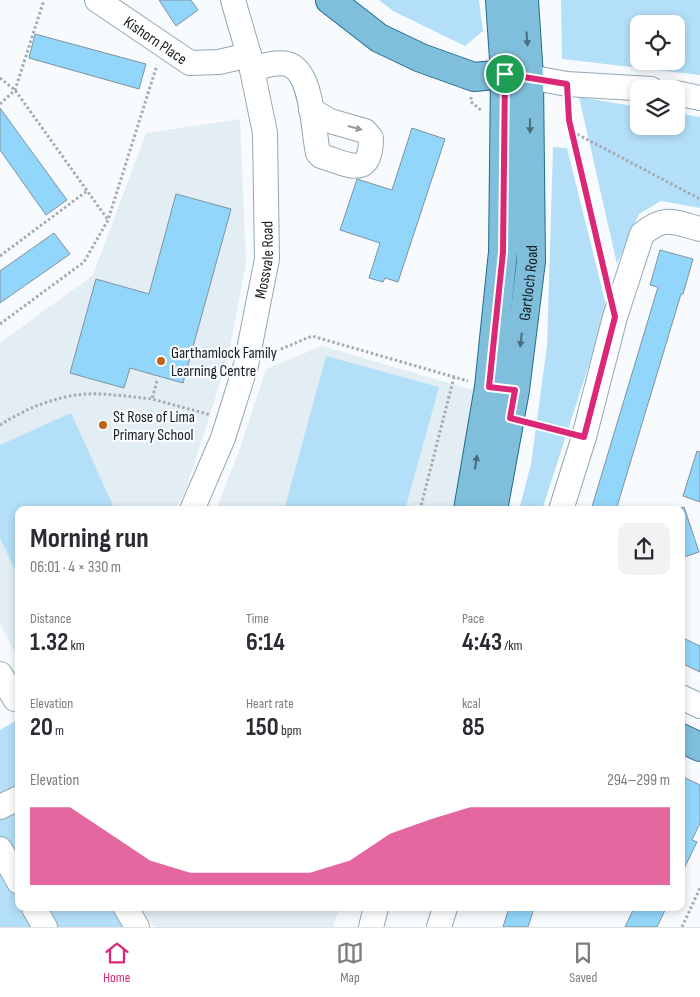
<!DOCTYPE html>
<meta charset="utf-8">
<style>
body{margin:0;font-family:"Sofia Sans Condensed",sans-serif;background:#f2f2f3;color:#2b2b33;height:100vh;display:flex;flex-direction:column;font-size:19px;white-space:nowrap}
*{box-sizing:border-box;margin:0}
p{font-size:16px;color:#7c7c81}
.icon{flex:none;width:28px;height:28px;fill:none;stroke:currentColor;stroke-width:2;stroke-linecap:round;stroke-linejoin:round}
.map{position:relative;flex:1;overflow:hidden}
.panel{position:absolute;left:15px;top:506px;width:670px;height:405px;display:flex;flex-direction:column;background:#fff;border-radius:10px;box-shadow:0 2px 8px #0003}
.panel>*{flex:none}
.fabs{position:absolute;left:630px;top:15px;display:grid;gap:10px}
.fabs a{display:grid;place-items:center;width:55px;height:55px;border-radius:10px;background:#fff;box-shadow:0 2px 8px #0003;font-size:25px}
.pin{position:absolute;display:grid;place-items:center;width:42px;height:42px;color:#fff;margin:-21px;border:2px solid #fff;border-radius:50%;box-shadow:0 1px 5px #0007}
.round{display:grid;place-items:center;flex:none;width:52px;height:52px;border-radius:10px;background:#f2f2f3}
.summary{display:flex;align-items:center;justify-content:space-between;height:85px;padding:0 15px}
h1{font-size:28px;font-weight:700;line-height:38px}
.stats{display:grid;grid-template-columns:repeat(3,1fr);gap:8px;height:85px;padding:5px 15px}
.stats div{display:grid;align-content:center}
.stats b{font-size:25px;font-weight:700}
.stats small{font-size:14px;font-weight:400}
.stats p{font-size:14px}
.chart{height:140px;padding:10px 15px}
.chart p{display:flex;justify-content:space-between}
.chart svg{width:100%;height:90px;margin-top:5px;fill:#db2777;opacity:.7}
.menu{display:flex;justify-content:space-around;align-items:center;height:70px;border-top:1px solid #e1e1e2;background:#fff;font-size:14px;color:#7c7c81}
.menu a{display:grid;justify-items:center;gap:2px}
.menu .current{color:#db2777}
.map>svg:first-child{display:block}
</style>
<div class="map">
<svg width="700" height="927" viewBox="0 0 700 927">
<rect width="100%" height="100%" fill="#f7fbfe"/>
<path fill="#e2edf4" d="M240,119L246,263L228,358L185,492L175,510H19V660L0,624V343L93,275L146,133Z
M322,346L473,390L454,510H216L240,448L266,369Z
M141,908H339L333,927H157L152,925Z"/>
<path fill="#b4dff8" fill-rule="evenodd" d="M379,0H479L483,31L465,46L393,11Z
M561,0H700V75L562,59ZM639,24H676V61H639Z
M579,97L639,107V126H676V113L700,117V208L661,201L639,214L617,264Z
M553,147L567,148L607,309L542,510H519L531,464L547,346Z
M326,356L439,387L405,510H284Z
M71,413L115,510H19V579L0,538V445Z
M19,719V908H114L125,927H0V730Z"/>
<path fill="#93d6fb" stroke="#7e939f" d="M159,0H191L198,10L176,26Z
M35,34L146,64L139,89L29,58Z
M0,108L67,200L46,215L0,150Z
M412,128L445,139L398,282L385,278L383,282L369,278L380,243L340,230L357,179L392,190Z
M176,194L231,209L183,383L130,368L124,388L70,373L96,279L149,294Z
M54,233L70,254L0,303V271Z
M660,250L693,259L683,294H681L616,510H591L658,287L650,285Z
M697,451L700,452V502L683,496Z
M684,507L699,552L681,558V508Z
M681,637L700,646V672L681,663Z
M681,776L700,785V823L692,840L697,842L681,875Z
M509,908H534L528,927H503Z
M634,908H666L657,927H625Z"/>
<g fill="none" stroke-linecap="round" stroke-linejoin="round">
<defs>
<g id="minor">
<path id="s1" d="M97,0L190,63L219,62L249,55"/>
<path d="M252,69C262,67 276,61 287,64C313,70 313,131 318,153L321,156C348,164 371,180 371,138L365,131L330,121L311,110"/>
<path d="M529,77L567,84L651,89"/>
<path d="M676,93L700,98"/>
<path id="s2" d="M192,510L223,438L246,365L267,259L265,133L249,55L233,0"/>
<path d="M561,510L584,437L615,317L642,234C665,215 673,222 700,229"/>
<path d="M0,674L15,699"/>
<path d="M681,697L700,706"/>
<path d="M0,807L19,798"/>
<path d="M0,849L19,882"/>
<path d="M34,908L45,927"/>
<path d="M126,908L137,927"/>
<path d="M371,927L376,908"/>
<path d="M439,927L445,908"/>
</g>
<g id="major">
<path d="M330,0L379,38L421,58L474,77L505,74L523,77"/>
<path d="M468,510L489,387L503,252L505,74L500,0"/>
<path id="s3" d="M493,510L515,390L531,261L529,77L524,0"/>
<path d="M681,738L700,747"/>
</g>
</defs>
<use href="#minor" stroke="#93a8b4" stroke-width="26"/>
<use href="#major" stroke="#226b8c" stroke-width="30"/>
<path stroke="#a6abaf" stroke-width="3" stroke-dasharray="2.5 2.5" stroke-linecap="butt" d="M0,78L15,90L108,220
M471,97V102L482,111
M568,103L569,120L606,278
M0,104L15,90L44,0
M573,132L700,199
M0,256L87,191
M0,324L84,262L108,220L157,65
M267,355L312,336L468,381
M157,381L152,399L211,415
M531,424L564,432
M0,425C30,406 65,392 101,394C118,395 135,397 152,399
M420,510L454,377
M682,927L700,888"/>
<use href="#minor" stroke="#fff" stroke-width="24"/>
<use href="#major" stroke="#7fbfdc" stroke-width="28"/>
</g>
<defs><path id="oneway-solid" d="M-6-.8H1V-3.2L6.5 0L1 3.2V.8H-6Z" transform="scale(1.25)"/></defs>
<g fill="#4a6e7f">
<use href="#oneway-solid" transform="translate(527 39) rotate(86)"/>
<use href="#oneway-solid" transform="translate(530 126) rotate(89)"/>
<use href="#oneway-solid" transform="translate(521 340) rotate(97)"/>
<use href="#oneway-solid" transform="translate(476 462) rotate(-81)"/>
</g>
<use fill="#969a9c" href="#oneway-solid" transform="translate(355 128) rotate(15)"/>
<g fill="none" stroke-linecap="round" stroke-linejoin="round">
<defs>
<path id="route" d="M505,74L567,84L569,120L615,317L584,437L510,418L515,390L489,387L503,252Z"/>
</defs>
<use href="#route" stroke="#fff" stroke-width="10"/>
<use href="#route" stroke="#db2777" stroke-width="6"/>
</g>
<g fill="#c06316" stroke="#f7fbfe" stroke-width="2">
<circle cx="161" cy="361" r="5"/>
<circle cx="103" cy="425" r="5"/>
</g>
<g text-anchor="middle" stroke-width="4.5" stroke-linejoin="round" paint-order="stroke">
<g font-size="16" fill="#161e22" stroke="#f7fbfe">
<text dy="6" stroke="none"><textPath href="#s1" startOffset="71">Kishorn Place</textPath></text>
<text dy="6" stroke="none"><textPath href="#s2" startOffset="262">Mossvale Road</textPath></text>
<text dy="6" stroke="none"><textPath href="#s3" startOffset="230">Gartloch Road</textPath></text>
</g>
<g font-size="16" fill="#161e22" stroke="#f7fbfe" text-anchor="start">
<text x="171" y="358">Garthamlock Family<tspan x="171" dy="18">Learning Centre</tspan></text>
<text x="113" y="422">St Rose of Lima<tspan x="113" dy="18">Primary School</tspan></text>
</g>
</g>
</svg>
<div class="fabs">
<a><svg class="icon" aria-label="locate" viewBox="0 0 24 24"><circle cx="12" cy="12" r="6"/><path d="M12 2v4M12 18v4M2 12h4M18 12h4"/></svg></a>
<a><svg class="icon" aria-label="layers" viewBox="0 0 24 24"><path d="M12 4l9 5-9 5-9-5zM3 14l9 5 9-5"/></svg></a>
</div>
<div class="pin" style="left:505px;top:74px;background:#1e9e55"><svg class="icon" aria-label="arrive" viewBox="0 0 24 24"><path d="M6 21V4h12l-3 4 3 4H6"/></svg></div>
<section class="panel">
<div class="summary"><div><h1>Morning run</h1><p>06:01 · 4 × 330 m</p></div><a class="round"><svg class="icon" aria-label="share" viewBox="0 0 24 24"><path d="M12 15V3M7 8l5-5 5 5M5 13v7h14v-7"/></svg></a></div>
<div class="stats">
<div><p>Distance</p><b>1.32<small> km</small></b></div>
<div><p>Time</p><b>6:14</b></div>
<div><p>Pace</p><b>4:43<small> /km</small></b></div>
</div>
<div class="stats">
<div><p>Elevation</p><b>20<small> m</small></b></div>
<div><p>Heart rate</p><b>150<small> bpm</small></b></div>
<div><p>kcal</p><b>85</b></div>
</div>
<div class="chart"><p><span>Elevation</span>294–299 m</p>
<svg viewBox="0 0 160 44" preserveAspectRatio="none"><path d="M0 44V6L10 6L20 19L30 32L40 38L50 38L60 38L70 38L80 32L90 19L100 12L110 6L120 6L130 6L140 6L150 6L160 6V44z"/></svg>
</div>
</section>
</div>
<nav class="menu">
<a class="current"><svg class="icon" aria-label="home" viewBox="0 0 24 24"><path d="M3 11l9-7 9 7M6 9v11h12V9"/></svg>Home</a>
<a><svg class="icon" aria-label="map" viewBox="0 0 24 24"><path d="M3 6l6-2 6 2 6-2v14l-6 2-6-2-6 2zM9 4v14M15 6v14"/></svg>Map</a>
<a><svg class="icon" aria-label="saved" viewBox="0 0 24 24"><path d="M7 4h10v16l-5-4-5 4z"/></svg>Saved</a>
</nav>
